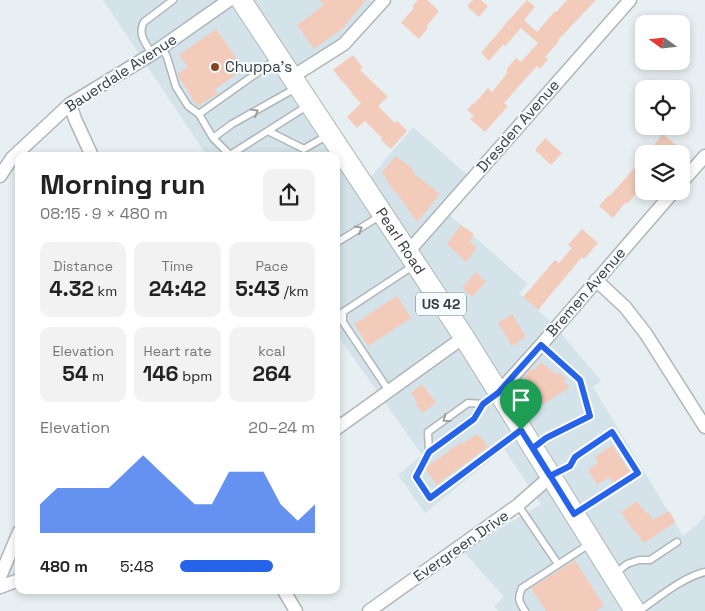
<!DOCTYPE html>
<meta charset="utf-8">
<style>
body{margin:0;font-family:"Space Grotesk",sans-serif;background:#f2f2f2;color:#222;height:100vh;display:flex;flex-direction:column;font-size:19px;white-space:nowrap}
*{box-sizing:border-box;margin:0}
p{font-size:16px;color:#767676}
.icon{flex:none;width:28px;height:28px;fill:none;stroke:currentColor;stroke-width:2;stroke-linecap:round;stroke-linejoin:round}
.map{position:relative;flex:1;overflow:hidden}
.panel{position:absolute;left:15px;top:152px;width:325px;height:442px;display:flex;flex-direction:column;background:#fff;border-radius:10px;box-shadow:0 2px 8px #0003}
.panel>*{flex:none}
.needle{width:32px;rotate:285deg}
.controls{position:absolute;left:635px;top:15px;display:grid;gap:10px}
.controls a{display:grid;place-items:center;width:55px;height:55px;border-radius:10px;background:#fff;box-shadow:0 2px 8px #0003;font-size:25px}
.pin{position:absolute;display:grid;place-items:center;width:42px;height:42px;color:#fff;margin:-51px -21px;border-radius:50% 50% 50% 0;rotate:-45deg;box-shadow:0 0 5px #0007}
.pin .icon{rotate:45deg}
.round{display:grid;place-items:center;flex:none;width:52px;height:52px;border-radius:10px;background:#f2f2f2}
.head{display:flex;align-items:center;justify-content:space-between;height:85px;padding:0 25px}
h1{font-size:28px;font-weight:600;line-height:38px}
.figures{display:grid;grid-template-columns:repeat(3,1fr);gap:8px;height:85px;padding:5px 25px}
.figures div{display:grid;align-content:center;border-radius:10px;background:#f2f2f2;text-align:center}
.figures b{font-size:21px;font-weight:600}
.figures small{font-size:14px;font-weight:400}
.figures p{font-size:14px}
.chart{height:140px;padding:10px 25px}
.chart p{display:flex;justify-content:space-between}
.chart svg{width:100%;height:90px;margin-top:5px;fill:#2563eb;opacity:.7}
ul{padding:0 25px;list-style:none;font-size:16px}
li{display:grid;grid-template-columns:80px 60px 1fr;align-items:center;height:38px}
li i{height:12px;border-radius:6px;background:#2563eb}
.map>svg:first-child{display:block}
</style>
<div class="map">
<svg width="705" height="611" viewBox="0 0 705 611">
<rect width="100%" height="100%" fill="#e7eff2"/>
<path fill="#d3e3e9" d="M103,0H370L378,7L336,50L283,83L332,156H207Z
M413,127L472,179L445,211L528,284L519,293L556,327L601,381L593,387L683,536L700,522L705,515V611H499L494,606L504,597L463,551L541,504L504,449L425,513L398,475L422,455L336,333V163L357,193Z"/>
<path fill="#f3cbbb" d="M319,0H366L343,28L314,49L297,25L324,5Z
M418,0H427L439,11L426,27L428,28L419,39L401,23L414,8L412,6Z
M473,0H481L488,6L479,17L467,6Z
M527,0L535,7L524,20L537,32L555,11L556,12L567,0H596L558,40L559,41L545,57L548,59L540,69L537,66L504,103L508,106L485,132L470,119L474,116L467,110L473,103L474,104L488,88L492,92L508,72L506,70L516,58L521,62L538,43L521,28L505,46L503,45L489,61L481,53L508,21Z
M216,29L244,69L214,90L218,94L197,106L178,75L177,74L188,67L179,55Z
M353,55L363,68L360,70L388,97L378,106L395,123L397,121L407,131L391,149L381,140L382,138L365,121L357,128L347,117L361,103L351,93L352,92L342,81L333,70Z
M663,134L676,145L669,154H646Z
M545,138L562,153L551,165L535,150Z
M396,156L414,170L412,172L440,194L417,222L396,192L395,193L382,172Z
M644,157V184L627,204L626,202L613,218L599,206L609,195L610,196Z
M461,225L474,234L470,241L477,248L466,262L447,244Z
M582,229L598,243L584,259L582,257L538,310L523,297L555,260L559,263L572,248L568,245Z
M476,272L486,282L472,297L462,288Z
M397,296L411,318L368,346L354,324Z
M512,314L526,337L512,346L498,323Z
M541,362L557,375L559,373L566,378L563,381L570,387L534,410L520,387L526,379L524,377L530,369L533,371Z
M422,384L436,403L422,413L416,405L418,404L411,393Z
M477,434L479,437L480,436L488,447L436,485L426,469L427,467L461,442L463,444Z
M612,445L630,472L613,483L609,477L597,485L588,470L598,463L595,457Z
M637,501L646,513L648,512L653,520L669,511L675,521L674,523L644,543L634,530L633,531L621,512Z
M575,560L604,606L596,611H546L531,588Z"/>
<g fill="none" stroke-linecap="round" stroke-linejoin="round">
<defs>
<path id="service" d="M162,47L167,57L176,87L188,106L199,114L213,138L231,156
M152,54C146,44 137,33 144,22L173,0
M199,114L278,58
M268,131L304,149L328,135
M213,138L232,124L296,88
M230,155L307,106
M336,243L380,216
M389,391L343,322V312L413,266
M497,393L483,404L473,419L429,452L416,477L430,498L519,431
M536,446L546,438L590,416L580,380L541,345
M429,452L428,432L468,403L483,404
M553,475L570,466L575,457L612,432L638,473L577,512
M518,505L558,564
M616,573L627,564L639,560H650L677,542
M525,611C519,602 517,599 522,588L591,543
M639,611C658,598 683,577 705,572"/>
<path id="minor" d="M292,77L344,44L384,0
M70,104L75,119L92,156
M0,176L12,158L70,104L152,54L229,0
M681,183L705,156
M407,253L630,0
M596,280L625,307L646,334L705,427
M498,393L541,345L674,191
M336,429L464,337
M0,577L19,532
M0,587L19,580
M284,591L296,611
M369,611L518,505L551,476"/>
<g id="primary">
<path id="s1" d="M241,0L464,337L635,611"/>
</g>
</defs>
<use href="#service" stroke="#afb6b9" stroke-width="9"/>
<use href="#minor" stroke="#afb6b9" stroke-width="15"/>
<use href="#primary" stroke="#afb6b9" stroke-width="22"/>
<use href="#service" stroke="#fff" stroke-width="6"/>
<use href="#minor" stroke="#fff" stroke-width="12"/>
<use href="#primary" stroke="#fff" stroke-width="20"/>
</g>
<defs><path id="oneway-chevron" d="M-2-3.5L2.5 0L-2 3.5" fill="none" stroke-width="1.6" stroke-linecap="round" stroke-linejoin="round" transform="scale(1.25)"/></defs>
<g stroke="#9c9e9e">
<use href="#oneway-chevron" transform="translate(255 112) rotate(-30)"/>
<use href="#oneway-chevron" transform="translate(359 229) rotate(-31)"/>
<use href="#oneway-chevron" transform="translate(446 419) rotate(144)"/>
</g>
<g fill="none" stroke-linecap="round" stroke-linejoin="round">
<defs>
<path id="route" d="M521,430L430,498L416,477L429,452L474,419L483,404L498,393L541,345L580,380L590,416L546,438L533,448L574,514L638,473L612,432L575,457L570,466L550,476L521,430"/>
</defs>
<use href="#route" stroke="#fff" stroke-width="10"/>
<use href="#route" stroke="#2563eb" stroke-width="6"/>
</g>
<circle fill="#8a4321" stroke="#f6fcfe" stroke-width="2" cx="215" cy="67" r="5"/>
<g text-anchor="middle" stroke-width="4" stroke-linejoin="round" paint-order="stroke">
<rect fill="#f6fcfe" stroke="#727678" stroke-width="1" x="416" y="292.5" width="50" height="23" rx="4"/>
<g font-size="14" font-weight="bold" fill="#393c3e">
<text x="441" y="309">US 42</text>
</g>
<g font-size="15" fill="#393c3e" stroke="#f6fcfe" text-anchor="start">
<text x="225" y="72">Chuppa's</text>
</g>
<g font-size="15" fill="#393c3e" stroke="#f6fcfe">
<text transform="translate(121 73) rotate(-33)" y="5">Bauerdale Avenue</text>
<text transform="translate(518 126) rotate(-49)" y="5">Dresden Avenue</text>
<text dy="5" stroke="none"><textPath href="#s1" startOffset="289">Pearl Road</textPath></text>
<text transform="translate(586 292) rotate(-49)" y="5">Bremen Avenue</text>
<text transform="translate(461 546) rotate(-35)" y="5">Evergreen Drive</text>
</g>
</g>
</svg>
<div class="controls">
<a><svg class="needle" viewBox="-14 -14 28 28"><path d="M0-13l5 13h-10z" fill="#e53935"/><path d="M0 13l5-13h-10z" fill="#767676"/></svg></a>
<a><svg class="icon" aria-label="locate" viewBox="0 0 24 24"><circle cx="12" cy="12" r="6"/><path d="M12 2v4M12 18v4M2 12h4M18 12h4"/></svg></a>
<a><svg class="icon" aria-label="layers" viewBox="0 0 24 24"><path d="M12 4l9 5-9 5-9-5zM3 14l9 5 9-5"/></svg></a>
</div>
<div class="pin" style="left:521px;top:430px;background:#1e9e55"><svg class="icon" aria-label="arrive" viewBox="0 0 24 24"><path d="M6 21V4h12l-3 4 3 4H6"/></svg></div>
<section class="panel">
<div class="head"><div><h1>Morning run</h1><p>08:15 · 9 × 480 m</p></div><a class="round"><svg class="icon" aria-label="share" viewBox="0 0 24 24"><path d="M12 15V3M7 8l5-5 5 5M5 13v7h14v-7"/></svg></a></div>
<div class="figures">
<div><p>Distance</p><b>4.32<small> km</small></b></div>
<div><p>Time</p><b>24:42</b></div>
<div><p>Pace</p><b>5:43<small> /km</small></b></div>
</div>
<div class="figures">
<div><p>Elevation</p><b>54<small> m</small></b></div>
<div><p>Heart rate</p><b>146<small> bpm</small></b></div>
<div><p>kcal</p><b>264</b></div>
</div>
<div class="chart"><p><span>Elevation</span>20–24 m</p>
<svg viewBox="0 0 160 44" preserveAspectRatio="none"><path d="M0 44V30L10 22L20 22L30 22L40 22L50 14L60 6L70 14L80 22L90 30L100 30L110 14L120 14L130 14L140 30L150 38L160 30V44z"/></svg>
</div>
<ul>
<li><b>480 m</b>5:48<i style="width:69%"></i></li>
</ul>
</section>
</div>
